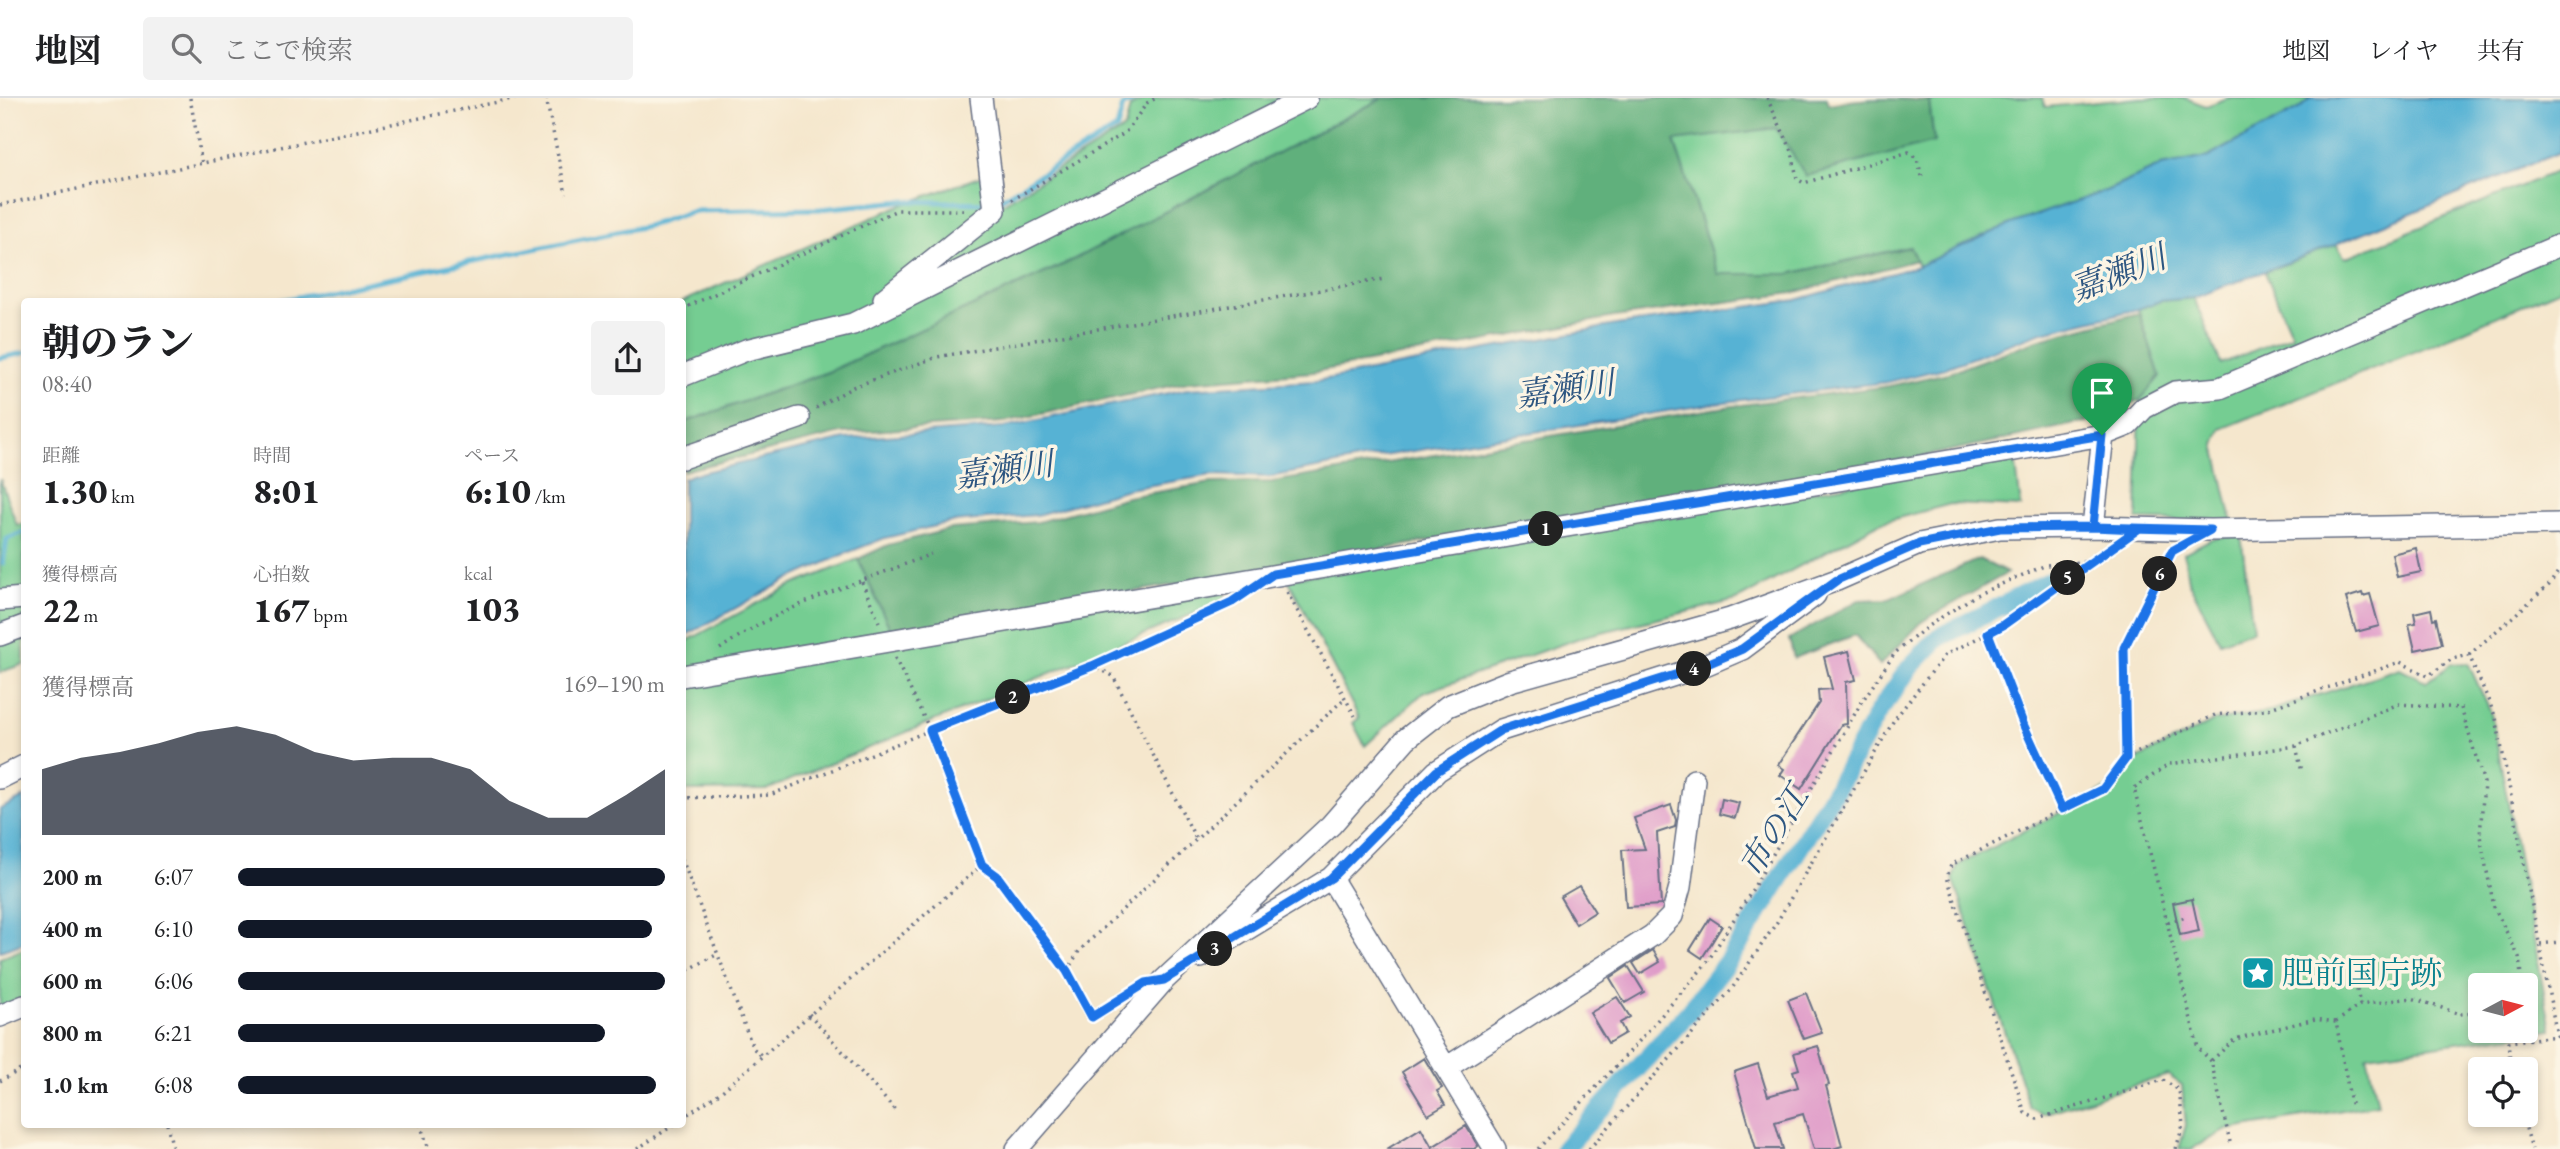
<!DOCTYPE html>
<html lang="ja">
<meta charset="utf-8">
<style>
body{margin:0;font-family:"EB Garamond","Noto Serif JP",serif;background:#f2f2f2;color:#202124;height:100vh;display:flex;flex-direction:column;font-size:26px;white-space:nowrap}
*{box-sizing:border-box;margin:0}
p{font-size:23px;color:#757577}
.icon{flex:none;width:38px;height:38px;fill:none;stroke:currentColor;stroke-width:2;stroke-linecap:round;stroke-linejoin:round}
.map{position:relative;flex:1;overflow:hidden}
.sheet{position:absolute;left:21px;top:200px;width:665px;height:830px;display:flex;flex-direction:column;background:#fff;border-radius:7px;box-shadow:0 4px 10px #0003}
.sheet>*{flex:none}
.needle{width:46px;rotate:83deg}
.buttons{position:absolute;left:2468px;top:875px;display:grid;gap:14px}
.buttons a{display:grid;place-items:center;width:70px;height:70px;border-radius:7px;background:#fff;box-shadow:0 4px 10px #0003;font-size:35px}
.pin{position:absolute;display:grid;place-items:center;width:60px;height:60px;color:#fff;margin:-72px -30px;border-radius:50% 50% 50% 0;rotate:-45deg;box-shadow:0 0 7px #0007}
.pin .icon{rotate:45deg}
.km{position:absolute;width:35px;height:35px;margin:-18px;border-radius:50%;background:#222;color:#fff;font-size:19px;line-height:35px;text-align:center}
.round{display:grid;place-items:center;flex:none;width:74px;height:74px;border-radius:7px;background:#f2f2f2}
.summary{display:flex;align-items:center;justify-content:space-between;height:119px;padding:0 21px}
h1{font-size:38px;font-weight:800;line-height:52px}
.metrics{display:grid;grid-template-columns:repeat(3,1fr);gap:10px;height:119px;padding:7px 21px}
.metrics div{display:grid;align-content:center}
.metrics b{font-size:35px;font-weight:800}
.metrics small{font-size:19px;font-weight:400}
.metrics p{font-size:19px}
.chart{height:196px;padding:14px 21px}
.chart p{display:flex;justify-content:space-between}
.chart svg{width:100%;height:126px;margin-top:7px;fill:#111827;opacity:.7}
ul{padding:0 21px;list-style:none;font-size:23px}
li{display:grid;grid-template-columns:112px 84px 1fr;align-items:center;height:52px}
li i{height:18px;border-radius:9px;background:#111827}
header{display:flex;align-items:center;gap:42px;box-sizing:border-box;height:98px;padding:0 35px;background:#fff;border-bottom:2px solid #e0e0e0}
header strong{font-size:33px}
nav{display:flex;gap:38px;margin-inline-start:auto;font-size:24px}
.search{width:490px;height:63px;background:#f2f2f2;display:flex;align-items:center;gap:18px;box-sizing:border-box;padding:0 24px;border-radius:7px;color:#757577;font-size:26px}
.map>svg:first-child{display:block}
</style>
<header>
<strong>地図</strong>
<div class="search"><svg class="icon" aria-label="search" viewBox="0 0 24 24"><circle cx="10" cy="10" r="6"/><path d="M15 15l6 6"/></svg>ここで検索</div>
<nav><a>地図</a><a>レイヤ</a><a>共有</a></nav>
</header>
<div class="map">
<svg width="2560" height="1051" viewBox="0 0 2560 1051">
<rect width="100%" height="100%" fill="#fcf5e5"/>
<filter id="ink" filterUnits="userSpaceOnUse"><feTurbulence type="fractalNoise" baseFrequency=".0143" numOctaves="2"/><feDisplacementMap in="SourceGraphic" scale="14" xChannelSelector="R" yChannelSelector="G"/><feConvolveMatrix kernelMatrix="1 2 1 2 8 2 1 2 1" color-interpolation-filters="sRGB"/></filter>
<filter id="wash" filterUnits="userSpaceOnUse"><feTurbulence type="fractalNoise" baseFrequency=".00686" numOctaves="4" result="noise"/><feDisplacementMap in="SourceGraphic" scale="28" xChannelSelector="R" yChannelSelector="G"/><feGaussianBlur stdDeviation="1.57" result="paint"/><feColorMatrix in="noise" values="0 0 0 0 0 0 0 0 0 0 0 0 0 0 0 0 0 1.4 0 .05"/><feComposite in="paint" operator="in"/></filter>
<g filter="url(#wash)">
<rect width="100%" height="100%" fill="#f5e7cd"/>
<path fill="#75cd92" stroke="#487e78" stroke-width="2" fill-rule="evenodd" d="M1148,0H1383L1069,164L828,274L683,325L682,204L896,109L982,78L1002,106L1125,30L1130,9Z
M1946,0H2042L2045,9L2141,0H2185L2206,8L2228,0H2312L2299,11L2208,59L2161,68L2108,92L2011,126L1918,168L1909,149L1789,176H1718L1674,42L1776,30L1934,44L1929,3Z
M2560,72V191L2431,247L2221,331L2215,347L2232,423L2137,422L2140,302L2160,278L2138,211L2160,203L2194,200L2221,266L2292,237L2265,174L2336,146L2345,160Z
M2015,359L2021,409L1951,406L1879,425L1737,502L1585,538L1423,595L1365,648L1353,625L1359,620L1288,481Z
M0,381L17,427L24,425V566L0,574Z
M2241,437L2253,532L2220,544L2188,483L2184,455L2213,440Z
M858,461L892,535L1222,490L1227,502L766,692L683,693V545L788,489Z
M2468,565L2491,615L2551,932L2367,957L2378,1006L2227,1032L2191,1051H2179L2186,1027L2182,987L2168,977L2043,1016L2030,1010L1953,780L1958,767L2108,690L2125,667L2214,623L2267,614L2400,570L2427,584L2451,566ZM2480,887H2525V933H2480Z
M24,851V901L0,911V860Z"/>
<path fill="#60b07c" stroke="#3e706d" stroke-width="2" d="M1383,0H1827L1829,6C1861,0 1897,0 1929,3L1934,44L1806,78L1776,30L1674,43L1718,176H1789L1910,149L1916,162L1793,195L1614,219L1313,274L1188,284L1004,324L842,335L683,373V325L828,274L1069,164Z
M2139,215L2160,278L2140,302L2094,322L1925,358L892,535L858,461L888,447L951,431L1038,424L1127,399L1211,385L1272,384L1725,309L1889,288L1948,275L2040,241Z
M1979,461L2007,475L1923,523L1880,567L1855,537L1794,560L1789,541L1859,502L1889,501Z"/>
<path fill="#56b2d4" stroke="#387099" stroke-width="2" d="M2312,0H2560V54L2336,146L2194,200L2160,203L2138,211L2039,235L1945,270L1888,284L1725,304L1363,361L1270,379L1212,377L1128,391L1037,417L952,424L885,440L849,454L787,482L683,539V381L691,377L845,341L1005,329L1187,291L1316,283L1616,227L1796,202L1918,168L2011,126L2108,92L2161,68L2208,59L2299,11Z
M24,699V845L0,853V711Z"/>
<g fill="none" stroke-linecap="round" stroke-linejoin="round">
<path stroke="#56b2d4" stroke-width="5" d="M999,102L1117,30L1123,8L1138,0
M278,203L651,127L694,113L820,111L902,103L988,105
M0,260L24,255
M3,465L7,441L24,434"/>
<path stroke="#56b2d4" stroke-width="19" d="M1564,1051L1688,915L1733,856L1838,688L1877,616L1910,569L1938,540L2056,480"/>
</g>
<g id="blocks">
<path fill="#e09dc9" d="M2416,450L2421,474L2397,479L2392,456Z
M2362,495L2363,498L2370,496L2379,528L2356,534L2346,500Z
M2431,511L2433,521L2436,520L2442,546L2415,552L2409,526L2416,525L2414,515Z
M1849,553L1856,582L1846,584L1847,626L1841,627L1801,691L1780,677L1784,671L1778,667L1819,605L1818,592L1832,591L1824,559Z
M1722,701L1739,705L1735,720L1719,716Z
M1671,707L1676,722L1675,729L1657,735L1661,807L1626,809L1622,752L1645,751L1634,720Z
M1579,788L1595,814L1576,826L1560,799Z
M2192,801L2199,833L2180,837L2173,805Z
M1710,820L1722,828L1702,860L1690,852Z
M1653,852L1660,864L1640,876L1633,865Z
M1628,868L1644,894L1625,905L1610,880Z
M1806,895L1822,935L1804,941L1788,902Z
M1617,899L1630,919L1620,925L1625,935L1608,945L1590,915Z
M1818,948L1829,987L1826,988L1842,1048L1833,1051H1814L1803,1016L1775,1024L1783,1051H1756L1734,974L1758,966L1768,998L1798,989L1793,973L1799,971L1794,955Z
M1424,960L1442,990L1437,993L1445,1007L1428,1017L1402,974Z
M1466,1028L1478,1048L1474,1051H1387L1421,1030L1432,1049Z"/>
</g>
</g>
<g filter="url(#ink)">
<use href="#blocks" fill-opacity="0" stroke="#676f85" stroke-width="2"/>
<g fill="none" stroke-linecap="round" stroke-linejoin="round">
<defs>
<path id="minor" d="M884,201L995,112L981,0
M682,278L746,252L853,226L1307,0
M682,360L799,320
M2093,429L2103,337L2128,327L2144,310L2175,294L2220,290L2560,147
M0,502L24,500
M0,537L24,528
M682,578L2103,337
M0,680L24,668
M1331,780L1437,673L1501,632L1700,569L1742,551L1815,497
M1201,859L1331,780L1495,1051
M0,918L24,908
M1446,970L1653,837L1672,818L1680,789L1694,682
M1017,1051L1164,882L1331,727L1406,641L1448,608L1510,583L1730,521L1837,482L1919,446L2000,430L2093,429L2210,432L2560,426"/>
</defs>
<use href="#minor" stroke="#676f85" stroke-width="24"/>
<path stroke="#676f85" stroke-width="3.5" stroke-dasharray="2 5" stroke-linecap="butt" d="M190,0L202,66
M546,0L566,96
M1767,0L1792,53L1797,81L1804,85L1909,54L1917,61L1922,78
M1012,102L1125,35L1147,5L1156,0
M0,107L517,0
M682,211L897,112H965
M816,310L853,289L937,259L1384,181
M862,484L879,524
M1287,494L1355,618
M1988,535L2024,628L2062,710
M720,551C783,506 860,485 931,456
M2469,557L2549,487L2560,471
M895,560L930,632L982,767L997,778L1067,873L1092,919L1121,900
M1092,567L1113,578L1196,741
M2296,648L2302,674
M2126,660L2124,550L2174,451
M682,700L770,697L1092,567L1224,508
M682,761L753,950L763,959
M2168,824L2186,819
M2540,846L2560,844
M1067,873L1079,853L1345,600
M682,875L718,856
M2357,892L2360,907
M809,916L896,1013
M2336,924L2360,907L2412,900L2460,916L2480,915
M2211,963L2198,950L2134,690L2170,666L2296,648L2399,606L2461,610L2484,685L2480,738L2494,809L2519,859L2522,887
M0,983L24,970
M2522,1017L2532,1051
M682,1020L721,994L982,767
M167,1026L173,1051
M420,1026L429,1051
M2230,1044L2211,963L2235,941L2315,921L2336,924L2352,1011
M637,1051L675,1026
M1538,1051L1634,949L1706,866L1748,799L1863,602L1895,555L1928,528L1976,497L2046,467L2090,463
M1589,1051L1731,892L1777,824L1894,622L1945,557L2003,527L2110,450
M2176,1051L2183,1027L2179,992L2163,982L2037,1021L2025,1015L1947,779L1951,767L2103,691L2126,660L2215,617L2265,612L2400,564L2428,578L2452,561L2469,557L2496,620L2557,938L2508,944L2511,971"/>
<use href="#minor" stroke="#fff" stroke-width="21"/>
</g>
</g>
<g fill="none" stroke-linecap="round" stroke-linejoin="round" filter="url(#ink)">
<defs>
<path id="route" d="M2102,337L1273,476L1232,504L1092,568L930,632L982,767L997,778L1067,873L1092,919L1146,885L1164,882L1331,780L1437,673L1501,632L1700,569L1742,551L1837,482L1919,446L2000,430L2093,429L2138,431L2003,527L1988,535L2024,628L2062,711L2103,691L2126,660L2124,550L2172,453L2210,432L2093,429L2102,337"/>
</defs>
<use href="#route" stroke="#fff" stroke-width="14"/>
<use href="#route" stroke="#1a73e8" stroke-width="9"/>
</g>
<defs>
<symbol id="sight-square" viewBox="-11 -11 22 22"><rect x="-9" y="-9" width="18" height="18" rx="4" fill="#0f9aa8" stroke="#fcf5e5"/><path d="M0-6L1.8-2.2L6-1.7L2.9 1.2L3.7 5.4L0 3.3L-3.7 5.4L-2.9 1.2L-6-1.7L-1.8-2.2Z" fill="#fff"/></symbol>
</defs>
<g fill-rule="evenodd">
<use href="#sight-square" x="2239" y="856" width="38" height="38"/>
</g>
<g text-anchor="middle" stroke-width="7" stroke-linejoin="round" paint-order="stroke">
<g font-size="32" fill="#0d838f" stroke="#fcf5e5" text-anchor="start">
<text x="2282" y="886">肥前国庁跡</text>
</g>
<g font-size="33" font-style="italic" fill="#2d5681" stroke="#fcf5e5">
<text transform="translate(2118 174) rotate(-21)" y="12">嘉瀬川</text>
<text transform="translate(1565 290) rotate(-8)" y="12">嘉瀬川</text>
<text transform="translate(1004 371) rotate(-8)" y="12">嘉瀬川</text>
<text transform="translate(1773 733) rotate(-58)" y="12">市の江</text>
</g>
</g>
</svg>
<div class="buttons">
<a><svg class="needle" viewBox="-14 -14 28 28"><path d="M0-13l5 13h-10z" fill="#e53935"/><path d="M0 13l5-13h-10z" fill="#757577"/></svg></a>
<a><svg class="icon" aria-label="locate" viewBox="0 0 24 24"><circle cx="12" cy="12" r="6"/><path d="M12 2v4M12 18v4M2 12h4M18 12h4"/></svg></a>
</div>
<div class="pin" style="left:2102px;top:337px;background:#1e9e55"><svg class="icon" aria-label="arrive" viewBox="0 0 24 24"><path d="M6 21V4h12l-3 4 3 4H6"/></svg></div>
<b class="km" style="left:1546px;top:431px">1</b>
<b class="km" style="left:1013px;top:599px">2</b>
<b class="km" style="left:1215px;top:851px">3</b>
<b class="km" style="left:1694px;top:571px">4</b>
<b class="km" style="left:2068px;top:480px">5</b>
<b class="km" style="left:2160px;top:476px">6</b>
<section class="sheet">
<div class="summary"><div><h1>朝のラン</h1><p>08:40</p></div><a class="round"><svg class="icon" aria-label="share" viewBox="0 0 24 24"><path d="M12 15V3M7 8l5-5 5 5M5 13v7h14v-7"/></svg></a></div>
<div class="metrics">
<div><p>距離</p><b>1.30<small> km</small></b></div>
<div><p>時間</p><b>8:01</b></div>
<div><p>ペース</p><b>6:10<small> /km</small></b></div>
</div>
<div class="metrics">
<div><p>獲得標高</p><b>22<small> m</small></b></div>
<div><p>心拍数</p><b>167<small> bpm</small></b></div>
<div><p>kcal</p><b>103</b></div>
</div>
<div class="chart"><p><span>獲得標高</span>169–190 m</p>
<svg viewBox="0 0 160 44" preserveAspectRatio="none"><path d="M0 44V21L10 17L20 15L30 12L40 8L50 6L60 9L70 15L80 18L90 17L100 17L110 21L120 32L130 38L140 38L150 30L160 21V44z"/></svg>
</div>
<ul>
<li><b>200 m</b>6:07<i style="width:100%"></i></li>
<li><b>400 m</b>6:10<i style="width:97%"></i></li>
<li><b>600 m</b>6:06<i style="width:100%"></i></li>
<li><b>800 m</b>6:21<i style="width:86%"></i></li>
<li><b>1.0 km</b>6:08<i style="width:98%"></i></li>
</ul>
</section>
</div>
